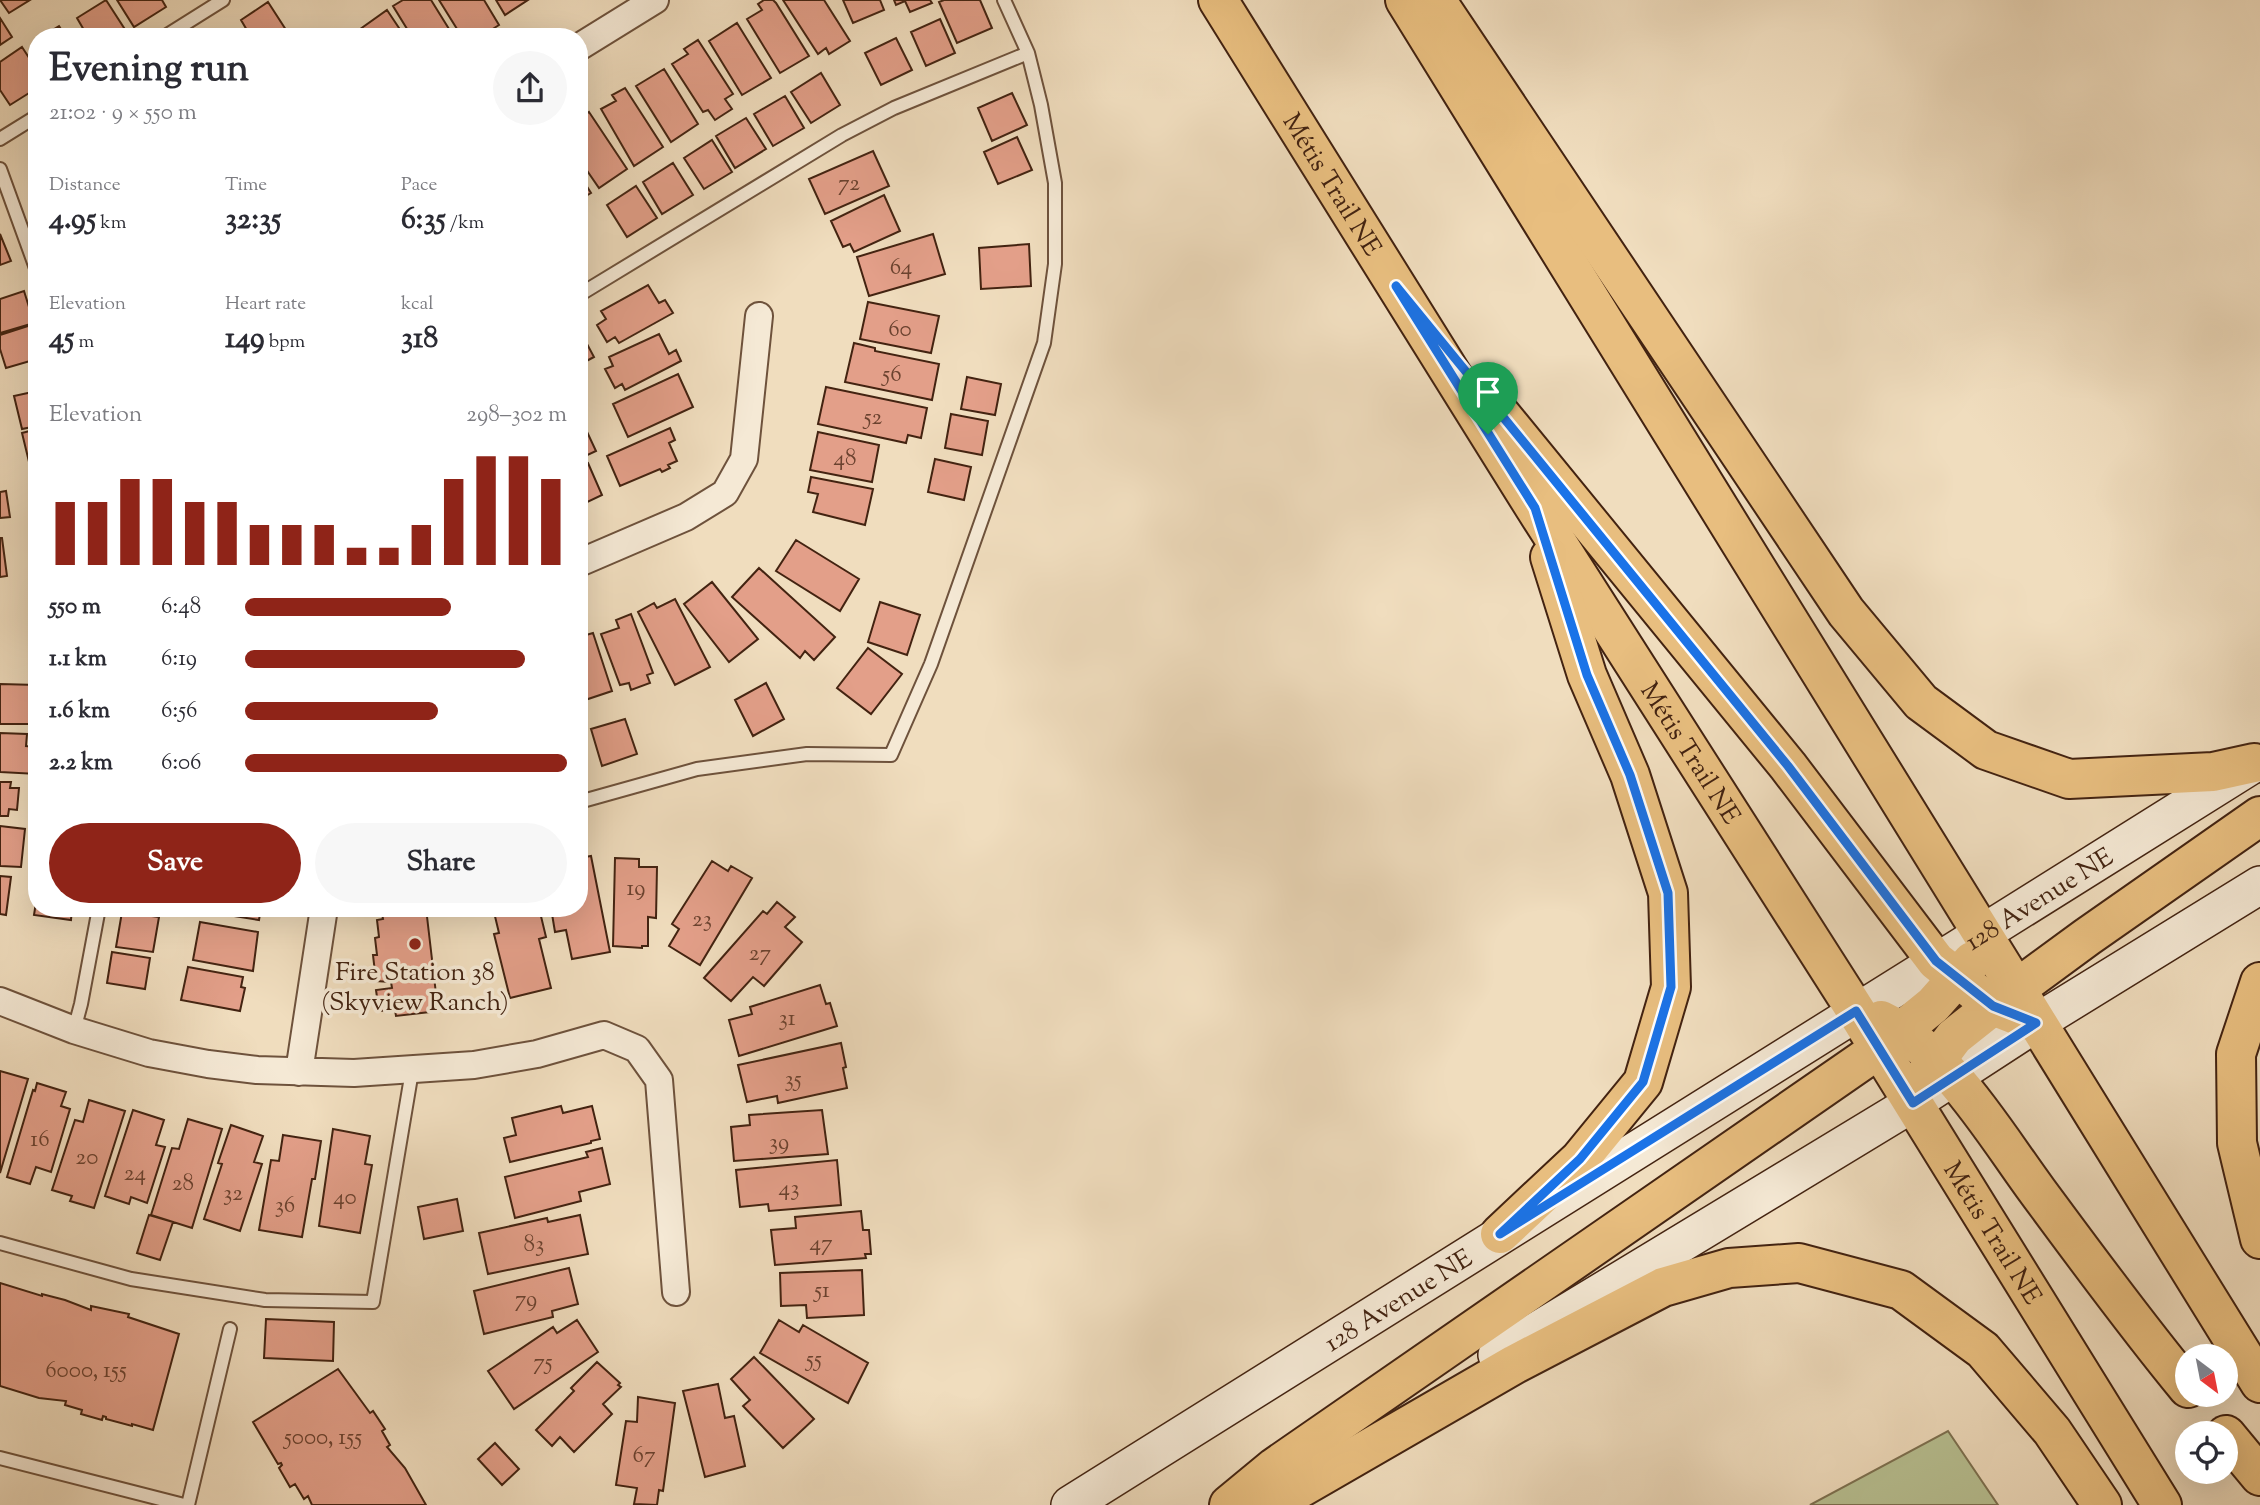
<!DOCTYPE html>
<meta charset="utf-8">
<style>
body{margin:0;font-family:"Sorts Mill Goudy",serif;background:#f7f7f7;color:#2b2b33;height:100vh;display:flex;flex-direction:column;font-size:26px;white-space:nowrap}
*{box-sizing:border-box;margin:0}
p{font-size:23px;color:#7c7c81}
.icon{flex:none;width:38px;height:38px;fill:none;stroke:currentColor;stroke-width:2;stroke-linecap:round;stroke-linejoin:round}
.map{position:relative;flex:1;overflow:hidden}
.drawer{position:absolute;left:28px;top:28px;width:560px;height:889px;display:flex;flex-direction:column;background:#fff;border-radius:28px;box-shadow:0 7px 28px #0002}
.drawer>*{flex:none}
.needle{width:46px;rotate:148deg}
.controls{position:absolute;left:2175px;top:1344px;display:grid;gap:14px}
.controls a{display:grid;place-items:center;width:63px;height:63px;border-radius:50%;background:#fff;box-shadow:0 7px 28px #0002;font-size:35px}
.pin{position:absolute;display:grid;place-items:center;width:60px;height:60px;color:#fff;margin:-72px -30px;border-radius:50% 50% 50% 0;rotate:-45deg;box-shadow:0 0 7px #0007}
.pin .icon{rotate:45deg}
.round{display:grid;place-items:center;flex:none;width:74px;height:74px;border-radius:37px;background:#f7f7f7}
.headline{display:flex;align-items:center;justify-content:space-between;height:119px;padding:0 21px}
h1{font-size:38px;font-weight:800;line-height:52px}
.metrics{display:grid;grid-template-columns:repeat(3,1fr);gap:10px;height:119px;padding:7px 21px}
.metrics div{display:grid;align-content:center}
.metrics b{font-size:30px;font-weight:800}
.metrics small{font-size:19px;font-weight:400}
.metrics p{font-size:19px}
.chart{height:196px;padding:14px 21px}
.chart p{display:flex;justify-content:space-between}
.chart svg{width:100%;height:126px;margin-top:7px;stroke:#8f2418;stroke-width:6}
.cta{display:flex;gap:14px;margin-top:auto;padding:14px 21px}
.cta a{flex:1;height:80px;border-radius:42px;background:#8f2418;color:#fff;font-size:28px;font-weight:800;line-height:80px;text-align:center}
.cta a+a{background:#f7f7f7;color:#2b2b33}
ul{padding:0 21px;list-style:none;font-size:23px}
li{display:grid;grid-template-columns:112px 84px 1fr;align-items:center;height:52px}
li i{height:18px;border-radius:9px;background:#8f2418}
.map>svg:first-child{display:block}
</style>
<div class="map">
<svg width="2260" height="1505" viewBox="0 0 2260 1505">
<rect width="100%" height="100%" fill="#f0ddbe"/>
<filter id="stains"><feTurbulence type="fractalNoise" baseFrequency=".00286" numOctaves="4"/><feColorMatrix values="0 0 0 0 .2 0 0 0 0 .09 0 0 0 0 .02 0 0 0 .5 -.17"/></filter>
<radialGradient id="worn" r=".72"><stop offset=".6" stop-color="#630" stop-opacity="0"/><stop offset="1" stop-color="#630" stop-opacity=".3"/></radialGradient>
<path fill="#b8c193" stroke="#7e7252" stroke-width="2" d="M1948,1431L1998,1505H1810Z"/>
<path fill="#e39f89" stroke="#432311" stroke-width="2" d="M0,0H30L9,13Z
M106,0L126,31L116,37H88L77,18Z
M117,0H162L166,7L134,27Z
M403,0H431L454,37H412L393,6Z
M439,0H484L499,25L480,37H462Z
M496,0H528L505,15Z
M764,0H773L776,3L809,56L780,73L747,19L762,10L758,4Z
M783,0H824L850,41L829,54L826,48L818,54Z
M843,0H880L884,10L853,23Z
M894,0H930L932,3L910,12L905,1L896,5Z
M944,0H980L992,28L957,43L939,2Z
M268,2L288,33L282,37H251L241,20Z
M387,10L405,37H359L356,32Z
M0,18L12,37L0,45Z
M940,19L955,53L926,66L911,32Z
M737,23L771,78L742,95L709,41Z
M59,26L66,37H41Z
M896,38L912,70L881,85L865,53Z
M698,40L733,94L725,99L732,109L715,120L708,110L703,112L672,64L688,54L684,49Z
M22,47L37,70V88L10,105L0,90V62Z
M664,69L698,124L671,142L636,86Z
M821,73L840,105L811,123L791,92Z
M625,88L663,147L634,166L601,109L616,101L612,95Z
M1012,93L1027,125L992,141L978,108Z
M785,96L804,128L773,146L754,114Z
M589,112L627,169L599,188L579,159V119Z
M746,118L766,149L735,168L716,136Z
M1017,137L1032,170L998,184L984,152Z
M712,140L732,172L704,189L684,158Z
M873,151L889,186L825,214L809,179Z
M673,163L693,195L662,214L643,182Z
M579,174L591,193L579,200Z
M636,186L657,218L627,237L607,205Z
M884,195L900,231L854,252L850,244L843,247L831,221Z
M0,234L11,261L0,265Z
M933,234L945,274L869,296L857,257Z
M1029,244L1031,286L981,289L979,248Z
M648,285L659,303L665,300L673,313L619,343L615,337L607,342L597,325L606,319L601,311Z
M24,291L34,323L0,333V299Z
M868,302L939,316L931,353L860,339Z
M31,325L37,344V359L6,368L0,349V335Z
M579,329L594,357L579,365Z
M659,334L669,354L676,350L681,361L625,390L622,384L615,388L605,369L613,366L609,357Z
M854,343L875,348V351L939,364L932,400L845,382Z
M678,374L693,407L628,437L613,404Z
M967,377L1001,384L995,415L961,409Z
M826,387L927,408L921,438L908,435L906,443L818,424Z
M37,391V426L22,429L14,396Z
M951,414L988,421L982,455L945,448Z
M581,419L596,451L579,459V420Z
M670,428L675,440L669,443L677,461L668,465L670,468L662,472L660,469L620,486L607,456Z
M37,429V464L30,466L22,433Z
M818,432L879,445L872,482L810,470Z
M935,459L971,467L964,500L928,492Z
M588,463L602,495L579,506V467Z
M811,477L873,489L865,525L813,512L818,494L808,492Z
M6,491L10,517L0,518V492Z
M0,538H2L7,576L0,577Z
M796,540L859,579L840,611L776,571Z
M759,568L835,637L814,660L805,651L800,658L732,597Z
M712,582L758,639L729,662L684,604Z
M675,599L710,667L675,685L638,612L654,603L657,608Z
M880,602L920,615L907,655L868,642Z
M631,614L653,673L647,675L650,683L631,690L629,683L620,685L601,634L619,628L616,620Z
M593,633L612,691L579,702V637Z
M868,648L902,674L871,714L837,688Z
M766,683L784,719L753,736L735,700Z
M0,684L37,685V717H34V724H0Z
M625,719L637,754L602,766L591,729Z
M0,733L27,734L26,746L37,747V774L0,772Z
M0,782H11L10,788H19L17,810L9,809L8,816H0Z
M0,826L25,829L21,867L0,866Z
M591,856L610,952L572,959L566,930L555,932L551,908H579V858Z
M615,858L639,859V867H657L656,918L648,917V946H642V948L613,946Z
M712,861L728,871L731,866L752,878L700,965L669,946L679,929L672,924Z
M0,876L11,877L6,915L0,914Z
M37,896V908H72L71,920L34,915Z
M777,902L795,917L785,927L802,942L764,986L753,977L731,1001L704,978L763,911L767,914Z
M197,908H261L259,920L196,910Z
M381,908H426L438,1011L396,1016L395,1010L379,1011L376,990L392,988L391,982L376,981L373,955H377L375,938L379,937L377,920L383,919Z
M493,908H539L546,937L539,939L551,988L510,998L494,934L499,933Z
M122,912L159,917L153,952L116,947Z
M200,922L258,932L253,971L193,960Z
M112,952L150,958L145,989L107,983Z
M188,967L243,977L241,987L245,988L240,1011L181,1000Z
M820,985L826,1004L830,1003L837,1026L739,1056L729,1020L752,1014L750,1007Z
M841,1043L846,1067L843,1068L847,1088L778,1103L777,1096L747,1102L738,1065Z
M0,1071L28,1079L0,1173Z
M37,1083L66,1092L61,1106L70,1109L51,1172L36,1167L30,1184L7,1177L33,1090L35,1091Z
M89,1100L125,1111L94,1208L70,1201L72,1196L52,1190L75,1120L83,1122Z
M561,1106L563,1113L592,1106L600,1139L591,1141V1143L510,1162L504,1138L516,1135L512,1118Z
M133,1110L164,1120L156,1145L165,1147L147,1203L131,1197L129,1204L105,1196Z
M822,1110L828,1154L734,1161L731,1127L750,1125L749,1115Z
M188,1119L222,1129L192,1228L151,1215L172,1148L179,1149Z
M231,1125L263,1136L254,1162L262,1164L240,1231L204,1219L222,1164L218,1163Z
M333,1129L370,1136L365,1164L372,1165L360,1233L319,1226Z
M283,1135L321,1141L315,1179H312L302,1237L259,1230L271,1160L279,1161Z
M602,1148L610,1184L579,1192L581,1201L515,1218L505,1177L588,1157L586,1152Z
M837,1160L841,1205L769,1211L768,1204L740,1207L736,1170Z
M457,1199L463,1231L424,1239L418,1207Z
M861,1211L863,1230H869L871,1254H865L866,1258L775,1265L771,1230L796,1228L795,1217Z
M149,1215L173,1222L160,1260L137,1253Z
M580,1215L588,1254L488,1274L479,1233L547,1218L548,1222Z
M569,1268L578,1304L552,1311L553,1317L484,1334L474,1291Z
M862,1270L864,1315L807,1318L806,1305L781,1306L780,1273Z
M0,1283L42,1296V1294L65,1300L91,1310V1306L129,1314L128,1317L179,1334L153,1430L132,1424V1426L106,1419V1417L103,1416L102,1420L81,1414L82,1410L65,1405L66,1401L39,1398L0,1386Z
M266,1319L334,1322L333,1361L264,1358Z
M577,1320L598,1352L514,1409L488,1371L553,1327L557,1333Z
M779,1320L799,1332L803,1325L868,1363L848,1403L760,1353Z
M754,1357L814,1419L783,1448L743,1406L750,1400L731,1379Z
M597,1362L620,1383L618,1385L621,1387L603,1404L612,1414L574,1452L560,1437L552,1446L536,1430L574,1391L571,1388Z
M338,1369L370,1413L373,1411L385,1429L382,1431L390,1445L387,1447L405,1468L426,1505H312L308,1496L304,1499L295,1484L290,1487L279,1468L282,1465L281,1463L278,1464L253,1422Z
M718,1384L725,1418L734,1416L745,1466L705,1477L683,1391Z
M638,1397L675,1403L663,1491L659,1490L657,1505L634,1504L637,1488L616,1485L626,1421L637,1422Z
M495,1443L519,1469L502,1485L478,1459Z"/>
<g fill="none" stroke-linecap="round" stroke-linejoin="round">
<defs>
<path id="lane" d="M164,37L223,0
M0,139L37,116
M0,169L37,271
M579,295L842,135L894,108L1028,53
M579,802L697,769L807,754L891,755L931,664L1044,343L1055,264V183L1041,105L1028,53L1004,0
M74,1030L81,1004L99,908
M0,1243L131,1279L265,1300L373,1302L412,1071
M0,1458L184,1505
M188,1505L230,1329"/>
<path id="street" d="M579,47L655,0
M579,563L686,517L725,493L744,459L759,316
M0,1001L74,1030L149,1053L208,1064L257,1070L354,1073L474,1065L537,1054L604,1035L637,1049L659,1080L676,1292
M299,1072L324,908"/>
<g id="secondary">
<path d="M1497,1355L1913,1103L2036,1023L2260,885"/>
<path id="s1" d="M1070,1505L2250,766"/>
</g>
<g id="primary">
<path id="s2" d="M1218,0L1535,508L1856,1011L2162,1505"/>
<path d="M1405,0L2260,1383"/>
<path d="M1436,0L1846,612L1921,702L1986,750L2069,779L2213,772L2254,763"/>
<path d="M1497,410L1788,766L1936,961L1993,1006L2036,1023"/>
<path d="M2260,982L2236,1054L2237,1143L2260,1239"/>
<path d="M1881,1020C1948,1051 1995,1134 2038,1192C2087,1258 2135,1324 2188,1388"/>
<path d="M1923,1078L1954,1037L1993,1006L2087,937L2260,816"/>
<path d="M1500,1234L1580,1159L1643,1082L1671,987L1668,893L1630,775L1587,675L1550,557"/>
<path d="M2226,1435L2260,1476"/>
<path d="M1229,1505L1275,1467L1879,1049L1933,1005L1972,961"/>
<path d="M1271,1505L1515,1364L1663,1287L1729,1268L1799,1263L1901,1290L1983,1350L2052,1431L2102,1505"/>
</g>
</defs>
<use href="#lane" stroke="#6e523c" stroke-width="16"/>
<use href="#street" stroke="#6e523c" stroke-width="30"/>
<use href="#secondary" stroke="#432311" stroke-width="40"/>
<use href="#primary" stroke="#432311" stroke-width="42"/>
<use href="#lane" stroke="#f5e9d5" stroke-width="12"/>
<use href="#street" stroke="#f5e9d5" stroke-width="26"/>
<use href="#secondary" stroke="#f5e9d5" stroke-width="37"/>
<use href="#primary" stroke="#e8be7f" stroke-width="38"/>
</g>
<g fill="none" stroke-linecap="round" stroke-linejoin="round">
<defs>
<path id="route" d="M1396,286L1788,766L1936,961L1993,1006L2036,1023L1913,1103L1856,1011L1500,1234L1580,1159L1643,1082L1671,987L1668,893L1630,775L1587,675L1535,508Z"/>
</defs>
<use href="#route" stroke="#fff" stroke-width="14"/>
<use href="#route" stroke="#1a73e8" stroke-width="9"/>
</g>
<circle fill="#8f2418" stroke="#f5e9d5" stroke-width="2.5" cx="415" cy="944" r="7"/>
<g text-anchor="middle" stroke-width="7" stroke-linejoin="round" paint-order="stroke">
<g font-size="23" fill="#6b422f">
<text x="849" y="190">72</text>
<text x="901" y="274">64</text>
<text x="900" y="336">60</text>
<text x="892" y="381">56</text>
<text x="873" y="424">52</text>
<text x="845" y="465">48</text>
<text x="636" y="895">19</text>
<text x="702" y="926">23</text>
<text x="760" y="960">27</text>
<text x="787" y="1025">31</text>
<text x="793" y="1086">35</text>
<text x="40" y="1146">16</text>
<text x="779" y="1149">39</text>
<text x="87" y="1164">20</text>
<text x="135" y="1180">24</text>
<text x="183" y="1190">28</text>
<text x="789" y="1195">43</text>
<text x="233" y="1200">32</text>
<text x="345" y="1204">40</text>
<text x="285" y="1212">36</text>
<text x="821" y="1250">47</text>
<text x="534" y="1251">83</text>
<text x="822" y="1297">51</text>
<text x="526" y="1306">79</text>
<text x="814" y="1366">55</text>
<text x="543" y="1369">75</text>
<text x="86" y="1377">6000, 155</text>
<text x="323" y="1444">5000, 155</text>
<text x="644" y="1462">67</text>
</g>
<g font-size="26" fill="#432311" stroke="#f5e9d5">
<text dy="9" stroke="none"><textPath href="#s2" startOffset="217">Métis Trail NE</textPath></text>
<text dy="9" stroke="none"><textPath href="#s2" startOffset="889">Métis Trail NE</textPath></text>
<text dy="9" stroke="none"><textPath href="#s1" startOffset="1143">128 Avenue NE</textPath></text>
<text dy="9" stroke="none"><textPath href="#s2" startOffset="1456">Métis Trail NE</textPath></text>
<text dy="9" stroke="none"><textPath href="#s1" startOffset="387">128 Avenue NE</textPath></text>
</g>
<g font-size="26" fill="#432311" stroke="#f5e9d5">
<text x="415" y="980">Fire Station 38<tspan x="415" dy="30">(Skyview Ranch)</tspan></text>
</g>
</g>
<rect width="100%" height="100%" filter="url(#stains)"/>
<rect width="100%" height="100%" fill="url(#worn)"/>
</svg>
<div class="controls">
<a><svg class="needle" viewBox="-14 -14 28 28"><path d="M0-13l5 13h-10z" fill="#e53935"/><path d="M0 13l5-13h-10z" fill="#7c7c81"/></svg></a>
<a><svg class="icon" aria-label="locate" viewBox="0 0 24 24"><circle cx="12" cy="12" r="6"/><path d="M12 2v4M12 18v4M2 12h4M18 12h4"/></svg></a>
</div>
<div class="pin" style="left:1488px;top:434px;background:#1e9e55"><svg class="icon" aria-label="arrive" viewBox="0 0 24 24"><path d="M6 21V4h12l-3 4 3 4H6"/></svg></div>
<section class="drawer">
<div class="headline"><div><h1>Evening run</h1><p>21:02 · 9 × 550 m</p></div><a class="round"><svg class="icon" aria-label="share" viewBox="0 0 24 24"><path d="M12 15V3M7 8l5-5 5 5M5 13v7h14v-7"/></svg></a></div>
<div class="metrics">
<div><p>Distance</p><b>4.95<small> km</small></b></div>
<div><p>Time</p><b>32:35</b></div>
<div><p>Pace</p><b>6:35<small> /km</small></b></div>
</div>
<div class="metrics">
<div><p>Elevation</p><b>45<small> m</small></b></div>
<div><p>Heart rate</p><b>149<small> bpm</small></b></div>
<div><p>kcal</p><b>318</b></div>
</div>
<div class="chart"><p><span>Elevation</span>298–302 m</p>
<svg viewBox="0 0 160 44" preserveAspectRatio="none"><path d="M5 44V22M15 44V22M25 44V14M35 44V14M45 44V22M55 44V22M65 44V30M75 44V30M85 44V30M95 44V38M105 44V38M115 44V30M125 44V14M135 44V6M145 44V6M155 44V14"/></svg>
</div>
<ul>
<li><b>550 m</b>6:48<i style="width:64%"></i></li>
<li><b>1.1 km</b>6:19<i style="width:87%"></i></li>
<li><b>1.6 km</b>6:56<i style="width:60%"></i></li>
<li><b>2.2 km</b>6:06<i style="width:100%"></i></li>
</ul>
<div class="cta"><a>Save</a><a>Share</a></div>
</section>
</div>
